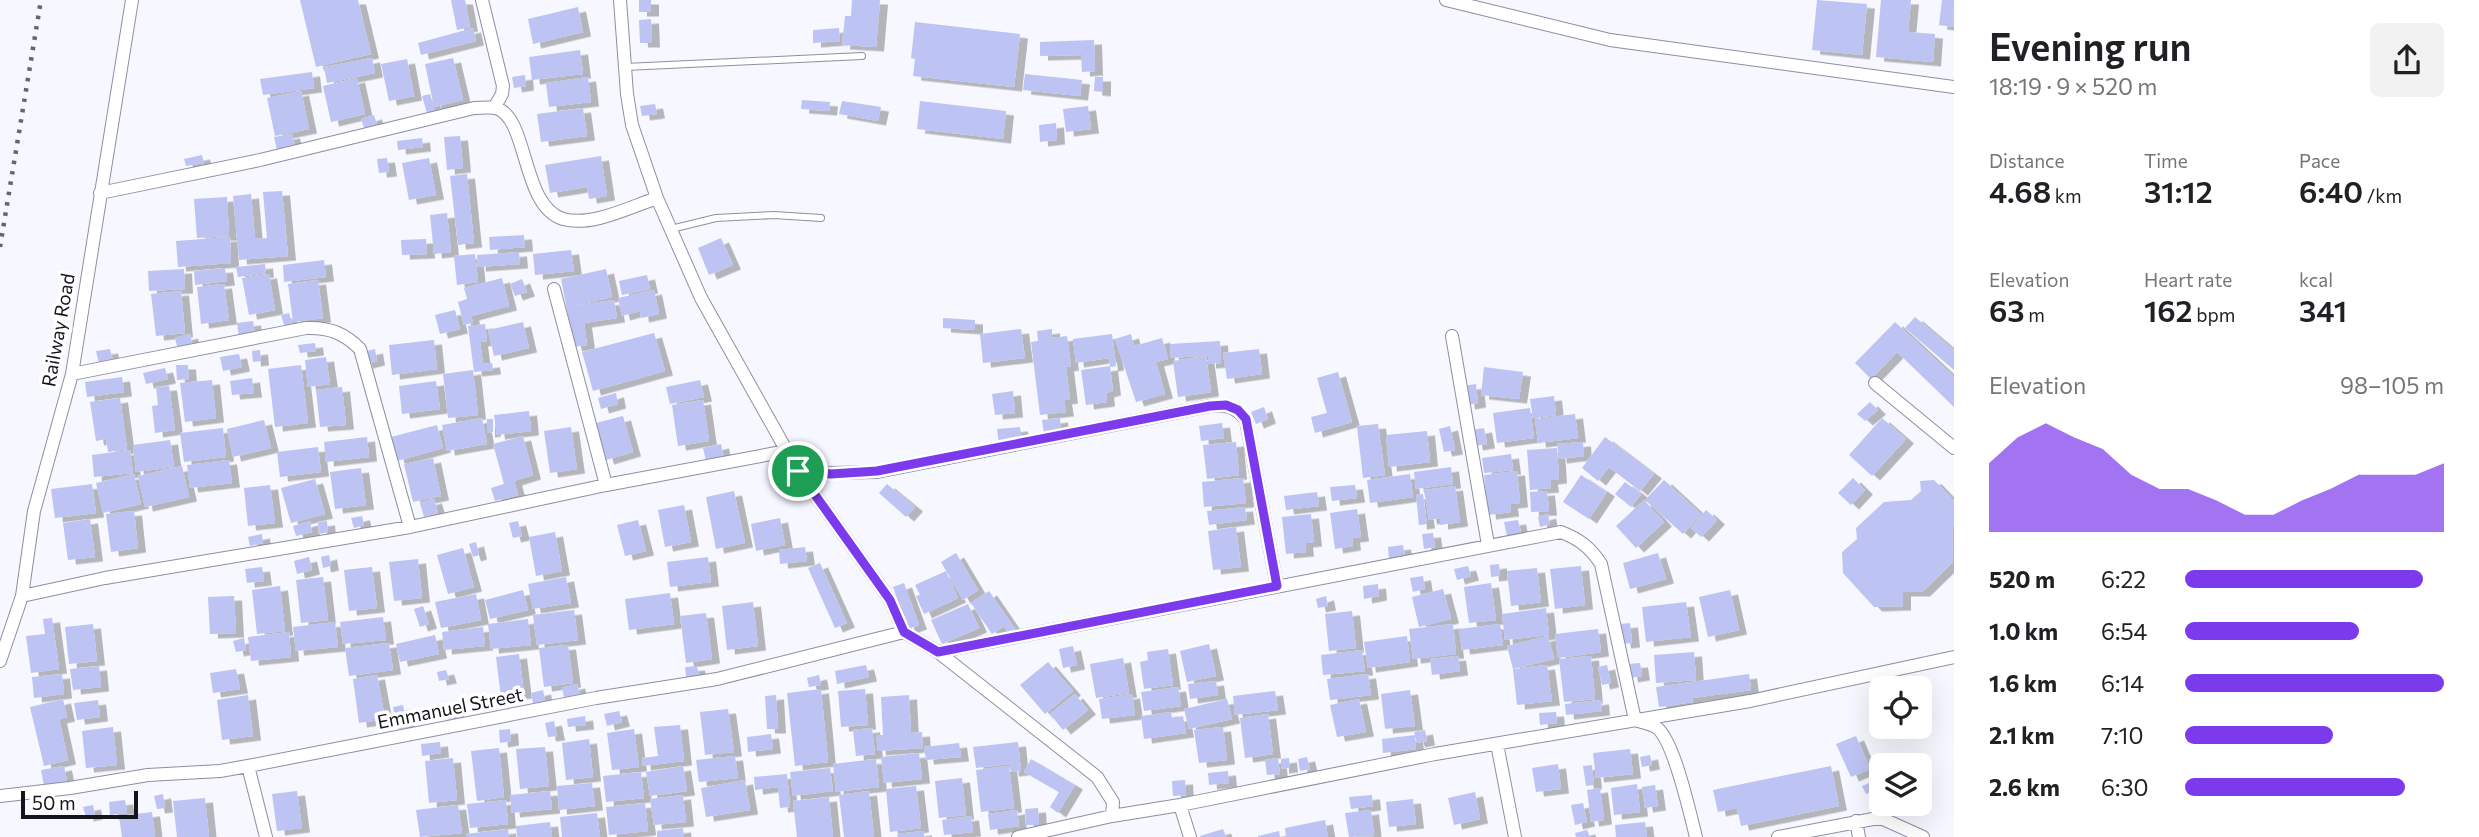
<!DOCTYPE html>
<meta charset="utf-8">
<style>
body{margin:0;font-family:Commissioner,sans-serif;background:#f2f2f2;color:#202124;height:100vh;display:flex;flex-direction:column;font-size:26px;white-space:nowrap}
*{box-sizing:border-box;margin:0}
p{font-size:23px;color:#757577}
.icon{flex:none;width:38px;height:38px;fill:none;stroke:currentColor;stroke-width:2;stroke-linecap:round;stroke-linejoin:round}
.map{position:relative;flex:1;overflow:hidden}
.drawer{display:flex;flex-direction:column;background:#fff;width:525px}
.drawer>*{flex:none}
.buttons{position:absolute;left:1869px;top:676px;display:grid;gap:14px}
.buttons a{display:grid;place-items:center;width:63px;height:63px;border-radius:10px;background:#fff;box-shadow:0 7px 28px #0002;font-size:35px}
.scale{position:absolute;left:21px;bottom:18px;width:117px;box-sizing:border-box;padding-left:7px;border:4px solid #14151b;border-top:0;font-size:19px;line-height:24px;white-space:nowrap;color:#14151b;-webkit-text-stroke:5px #fff;paint-order:stroke}
.pin{position:absolute;display:grid;place-items:center;width:60px;height:60px;color:#fff;margin:-30px;border:4px solid #fff;border-radius:50%;box-shadow:0 2px 7px #0007}
.round{display:grid;place-items:center;flex:none;width:74px;height:74px;border-radius:10px;background:#f2f2f2}
.summary{display:flex;align-items:center;justify-content:space-between;height:119px;padding:0 35px}
h1{font-size:38px;font-weight:600;line-height:52px}
.metrics{display:grid;grid-template-columns:repeat(3,1fr);gap:10px;height:119px;padding:7px 35px}
.metrics div{display:grid;align-content:center}
.metrics b{font-size:30px;font-weight:600}
.metrics small{font-size:19px;font-weight:400}
.metrics p{font-size:19px}
.chart{height:196px;padding:14px 35px}
.chart p{display:flex;justify-content:space-between}
.chart svg{width:100%;height:126px;margin-top:7px;fill:#7c3aed;opacity:.7}
ul{padding:0 35px;list-style:none;font-size:23px}
li{display:grid;grid-template-columns:112px 84px 1fr;align-items:center;height:52px}
li i{height:18px;border-radius:9px;background:#7c3aed}
main{display:flex;flex:1;min-height:0}
.map>svg:first-child{display:block}
</style>
<main>
<div class="map">
<svg width="1954" height="837" viewBox="0 0 1954 837">
<defs>
<filter id="shadow"><feDropShadow dx="8" dy="4.5" stdDeviation="0" flood-color="#0004"/></filter>
</defs>
<rect width="100%" height="100%" fill="#f6f7ff"/>
<path fill="#bdc3f2" filter="url(#shadow)" d="M300,0H358L371,54L316,67Z
M451,0H465L470,27L457,30Z
M639,0H651V12H639Z
M852,0H880L876,47L842,45L845,16H851Z
M1817,0L1867,4L1862,55L1812,50Z
M1881,0H1911L1908,32L1935,34L1933,62L1876,57Z
M1942,0H1954L1953,27L1939,25Z
M578,7L583,32L533,44L528,19Z
M651,19L652,43H640L639,20Z
M915,22L1020,34L1014,87L913,76L915,59L911,58Z
M473,28L476,41L421,55L418,43Z
M839,28L840,41L813,43V30Z
M1094,40L1095,71L1082,72L1081,55L1040,56V42Z
M580,50L583,74L532,80L529,57Z
M372,58L375,73L327,83L324,67Z
M453,58L463,100L434,107L425,64Z
M407,59L414,96L389,101L381,64Z
M312,72L314,88L263,95L260,79Z
M1025,74L1082,80L1080,96L1023,90Z
M525,75L526,86L514,88L512,77Z
M588,77L591,102L549,107L546,83Z
M1095,77H1103V92L1094,91Z
M357,78L365,114L331,122L323,86Z
M301,91L309,129L275,136L267,98Z
M430,94L435,111L427,113L422,96Z
M802,100L830,102L829,111L801,109Z
M842,101L881,107L878,121L839,114Z
M920,101L1006,111L1003,139L917,129Z
M655,104L657,114L642,116L640,106Z
M1088,106L1091,129L1066,132L1063,109Z
M583,108L587,136L541,142L537,114Z
M374,115L377,125L364,128L361,119Z
M1056,123L1057,140L1040,142L1039,125Z
M292,134L295,146L277,150L274,137Z
M460,136L463,168L447,170L444,137Z
M422,138L423,147L398,150L397,141Z
M202,155L204,163L186,166L184,159Z
M601,156L607,196L589,199L587,187L550,193L545,165Z
M387,158L389,172L379,173L377,159Z
M429,158L436,195L409,200L402,163Z
M467,174L474,243L458,245L450,176Z
M282,191L288,256L239,260L233,196L251,194L255,239L267,238L263,192Z
M227,197L229,236L197,238L194,199Z
M447,213L451,252L434,254L430,215Z
M524,235L525,247L490,250L489,237Z
M230,237L231,263L178,267L176,241Z
M721,238L733,265L709,275L698,248Z
M426,239L427,254L402,255L401,240Z
M571,250L574,271L535,275L533,254Z
M519,252L520,264L478,267L477,255Z
M475,254L478,282L457,285L454,256Z
M324,260L326,277L284,282L283,265Z
M265,264L266,273L238,277L236,267Z
M225,268L227,281L195,285L194,271Z
M184,269L185,289L149,291L148,271Z
M606,269L612,297L573,306L614,300L617,318L584,323L587,345L574,347L561,279Z
M269,274L275,310L249,315L242,278Z
M647,275L650,289L622,295L619,281Z
M502,278L509,306L471,316L473,323L464,325L458,302L467,299L464,288Z
M522,279L527,292L515,296L510,284Z
M318,280L323,318L293,322L288,284Z
M224,284L229,320L201,324L197,287Z
M654,290L659,314L641,318L640,311L622,316L618,298Z
M181,291L185,333L156,336L151,294Z
M455,310L460,329L440,334L435,315Z
M289,313L293,326L285,328L281,315Z
M1915,317L1954,350V370L1905,328Z
M943,318L975,320V330L943,328Z
M253,321L255,335L239,337L237,323Z
M523,322L529,348L494,356L488,330Z
M1895,322L1954,377V407L1897,352L1871,379L1855,363Z
M485,324L487,341L480,342L483,364L492,363L493,370L474,372L468,326Z
M1021,329L1025,358L983,363L980,334Z
M1052,329V338L1067,336L1071,366L1066,367L1070,399L1064,400L1066,412L1040,415L1031,342L1038,341L1037,331Z
M654,333L665,371L593,391L582,352Z
M190,334L193,347L178,350L175,338Z
M1112,334L1116,366L1110,367L1109,358L1076,363L1073,339Z
M1131,334L1134,346L1162,338L1168,359L1156,362L1165,394L1136,402L1115,339Z
M434,340L437,369L392,375L389,345Z
M1220,341L1221,363L1208,364V356L1214,355L1171,358L1170,344Z
M315,343L316,351L300,353L298,345Z
M110,349L113,361L99,364L96,351Z
M375,349L377,361L365,364L362,352Z
M1259,349L1262,374L1227,379L1223,353Z
M260,350L261,361L253,362L252,351Z
M239,354L242,367L223,371L220,357Z
M1206,356L1211,392L1178,397L1173,361Z
M326,357L330,384L308,387L305,360Z
M176,365H188L189,379L177,380Z
M301,365L308,423L275,427L268,369Z
M1110,366L1113,391L1106,393L1107,402L1086,405L1081,370Z
M1484,367L1523,372L1519,399L1481,395Z
M165,368L168,379L146,384L143,373Z
M473,370L478,415L448,418L443,374Z
M1338,372L1352,422L1315,433L1311,417L1327,413L1317,378Z
M122,377L124,392L87,397L85,382Z
M252,378L254,393L232,395L230,381Z
M212,380L216,418L185,422L180,383Z
M700,380L704,397L670,404L666,387Z
M436,381L440,409L402,414L399,386Z
M1476,384L1478,403L1467,405L1464,386Z
M169,386L175,430L155,433L152,406L158,405L156,387Z
M342,387L346,425L320,427L316,390Z
M1013,391L1015,413L995,415L992,394Z
M616,393L618,404L601,409L598,398Z
M1554,396L1556,415L1533,418L1530,399Z
M120,398L127,449L108,452L106,439L96,441L90,402Z
M703,400L709,441L678,446L672,405Z
M1870,402L1878,410L1865,421L1857,414Z
M1264,407L1268,419L1256,424L1251,412Z
M1530,408L1534,438L1497,443L1493,413Z
M529,411L531,431L497,435L494,415Z
M1575,414L1578,438L1538,443L1535,419Z
M623,416L633,452L606,460L596,423Z
M482,418L487,444L447,451L442,425Z
M1060,418L1061,431L1044,433L1042,420Z
M1882,418L1906,439L1872,476L1849,455Z
M487,419H493V432L487,433Z
M264,420L271,448L233,457L227,429Z
M1222,423L1224,438L1201,441L1199,426Z
M1378,424L1385,475L1363,478L1357,426Z
M437,425L443,448L397,461L391,437Z
M1450,426L1455,450L1444,452L1439,429Z
M571,427L577,469L550,473L544,431Z
M1020,427L1022,441L999,444L997,429Z
M223,428L226,457L184,462L180,433Z
M1484,428L1487,444L1475,446L1472,430Z
M1427,431L1430,462L1389,467L1386,435Z
M523,436L533,475L514,481L518,495L495,501L491,488L504,484L493,444Z
M367,437L369,457L326,462L324,442Z
M1605,437L1654,474L1640,491L1609,467L1598,481L1582,468Z
M170,440L174,467L136,472L133,445Z
M1236,442L1239,475L1207,479L1203,445Z
M1583,442L1584,456L1559,459L1557,444Z
M721,444L724,458L706,461L703,448Z
M318,447L321,472L280,477L277,452Z
M1557,448L1559,479L1550,480L1551,488L1530,490L1527,450Z
M130,450L133,473L94,477L92,455Z
M1511,454L1513,470L1484,473L1482,458Z
M433,458L441,496L413,502L404,464Z
M229,460L232,483L190,488L187,465Z
M182,466L189,497L145,507L138,476Z
M1451,467L1453,484L1416,489L1414,472Z
M361,468L366,505L335,509L330,472Z
M1517,471L1520,503L1510,504L1511,512L1488,515L1484,475Z
M134,474L141,504L103,513L96,483Z
M1410,474L1413,497L1370,503L1367,480Z
M1581,475L1607,492L1589,519L1563,502Z
M1243,478L1246,503L1204,507L1202,482Z
M1853,478L1865,490L1851,505L1838,493Z
M315,479L325,514L291,523L281,488Z
M1664,480L1701,514L1683,534L1645,500Z
M1934,480L1954,501V527H1952L1953,562L1922,592H1903V606L1874,607L1843,573L1842,552L1857,539L1856,528L1884,502L1911,500L1921,491L1920,481Z
M1625,482L1641,494L1631,507L1615,494Z
M92,484L96,513L55,518L51,489Z
M887,484L915,507L906,517L879,493Z
M270,485L275,523L248,526L244,488Z
M1355,485L1357,498L1332,501L1330,487Z
M1455,486L1460,522L1440,525V518L1429,520L1424,490Z
M734,491L745,543L716,549L706,497Z
M1547,491L1549,511L1531,512L1530,492Z
M1317,492L1319,506L1286,510L1284,496Z
M1423,494L1427,524L1419,525L1416,495Z
M434,499L438,513L424,517L420,503Z
M1644,500L1664,522L1636,548L1616,526Z
M684,505L691,542L665,547L658,510Z
M1245,507L1247,520L1209,525L1207,511Z
M1357,509L1361,537L1352,538L1353,546L1335,549L1330,513Z
M1706,510L1717,520L1701,537L1691,528Z
M134,511L138,548L111,552L106,514Z
M1311,514L1314,542L1305,543L1306,552L1286,554L1282,517Z
M1548,514L1550,524L1540,527L1538,517Z
M362,516L364,525L354,528L351,518Z
M780,518L785,545L756,551L751,524Z
M90,519L95,557L68,560L63,523Z
M638,520L646,551L625,556L617,525Z
M1518,520L1521,533L1507,536L1504,522Z
M310,521L312,532L296,536L293,526Z
M327,521L328,532L319,534L318,522Z
M518,521L522,536L513,538L509,523Z
M1236,527L1241,567L1213,570L1208,531Z
M555,532L562,571L536,576L529,537Z
M1433,533L1435,547L1424,549L1422,534Z
M262,534L263,543L250,546L248,537Z
M476,542L479,555L473,557L469,544Z
M1403,545L1405,557L1389,559L1388,547Z
M805,547L807,561L780,564L779,550Z
M463,548L474,587L448,594L437,555Z
M956,553L978,590L963,600L941,562Z
M1658,553L1666,579L1630,589L1623,563Z
M329,555L331,566L323,568L321,557Z
M309,557L312,570L297,574L294,561Z
M708,557L711,582L670,587L667,562Z
M418,559L422,598L394,601L389,562Z
M820,563L847,623L835,628L808,568Z
M1499,564L1500,576L1491,577L1490,565Z
M1468,566L1471,576L1457,580L1454,569Z
M1581,566L1585,605L1555,609L1550,569Z
M262,567L264,581L247,583L245,569Z
M372,567L377,608L349,611L344,570Z
M1537,568L1541,602L1511,606L1507,571Z
M946,571L958,598L924,614L916,596L920,595L915,585Z
M1423,576L1425,589L1413,592L1410,578Z
M323,577L328,620L301,623L296,580Z
M566,577L571,603L533,609L528,584Z
M904,583L919,625L908,629L893,587Z
M1491,583L1496,620L1469,623L1464,587Z
M1378,584L1379,596L1364,599L1363,586Z
M280,586L285,631L257,634L252,590Z
M1443,589L1451,619L1419,627L1412,597Z
M523,590L528,610L490,619L485,600Z
M1730,590L1739,630L1708,637L1699,597Z
M989,591L1015,629L1009,633L1004,626L992,634L971,603Z
M670,593L674,624L629,630L625,599Z
M476,594L481,620L441,628L435,602Z
M234,596L236,633L210,634L208,597Z
M1326,596L1328,606L1318,608L1316,599Z
M753,602L758,646L727,650L722,606Z
M1686,602L1691,637L1646,642L1642,607Z
M968,604L979,628L942,644L931,620Z
M423,606L429,624L420,627L414,609Z
M1546,608L1549,635L1505,640L1502,614Z
M574,610L578,640L537,645L533,615Z
M1352,611L1356,648L1329,651L1325,614Z
M706,613L712,659L686,663L680,616Z
M383,617L386,640L343,644L340,622Z
M52,618L59,669L31,673L26,636L45,634L43,619Z
M528,619L531,645L491,649L488,624Z
M335,622L338,647L296,651L293,627Z
M1630,623L1632,643L1623,644L1620,624Z
M93,624L97,661L69,664L65,627Z
M1453,624L1456,654L1413,659L1409,629Z
M1500,624L1503,645L1462,650L1459,629Z
M483,627L485,646L444,650L442,632Z
M1598,629L1601,652L1558,658L1555,634Z
M289,632L291,657L251,661L248,637Z
M435,635L439,654L400,662L396,644Z
M1407,636L1410,662L1368,668L1364,642Z
M1548,636L1554,659L1513,669L1507,646Z
M244,638L246,650L236,652L233,641Z
M389,643L393,670L349,676L345,648Z
M1209,644L1216,676L1187,682L1180,651Z
M568,645L573,683L544,687L539,648Z
M1073,646L1077,665L1063,668L1059,649Z
M1168,649L1173,685L1144,689L1140,662L1148,660L1147,652Z
M1362,650L1365,671L1323,675L1321,655Z
M1694,652L1696,680L1656,683L1654,655Z
M519,654L524,694L501,697L496,657Z
M1458,656L1460,671L1432,675L1430,659Z
M1591,656L1595,699L1564,702L1559,659Z
M1123,658L1129,693L1096,698L1090,664Z
M1048,662L1073,691L1045,714L1020,685Z
M1640,663L1642,676L1630,678L1628,664Z
M866,665L869,677L837,684L835,671Z
M1547,665L1552,701L1517,705L1513,669Z
M1607,665L1611,683L1602,685L1598,667Z
M99,666L101,687L73,690L70,669Z
M697,666L699,676L686,677L685,667Z
M236,669L240,689L213,693L210,673Z
M446,670L449,679L439,681L437,672Z
M62,674L64,694L34,698L32,677Z
M1368,674L1371,695L1330,700L1327,679Z
M1749,674L1751,690L1692,698L1693,702L1659,707L1656,687Z
M377,675L385,719L359,723L353,679Z
M819,675L821,685L809,687L807,678Z
M1216,681L1218,695L1190,699L1188,684Z
M577,684L581,697L565,701L562,688Z
M1178,687L1181,706L1144,711L1141,692Z
M821,689L828,762L795,766L787,693Z
M865,689L868,725L841,727L838,691Z
M543,690L546,704L534,708L531,693Z
M1410,690L1415,726L1385,729L1381,694Z
M1275,691L1278,710L1235,715L1233,696Z
M1075,694L1088,710L1063,730L1050,714Z
M1132,694L1135,715L1102,719L1099,699Z
M248,695L253,736L222,740L217,700Z
M776,695L778,729H767L765,696Z
M909,695L911,733L922,732L923,748L878,751L876,735H883L881,697Z
M63,699L67,717L59,719L68,760L44,766L30,707Z
M1227,699L1232,719L1189,729L1184,709Z
M1359,699L1366,732L1337,737L1330,705Z
M98,700L100,717L77,720L74,703Z
M1601,700L1602,711L1566,715L1565,704Z
M403,705L408,728L398,730L393,707Z
M728,709L734,752L705,755L700,712Z
M456,711L458,720L448,722L446,713Z
M619,711L622,722L607,726L604,714Z
M1171,712L1172,718L1183,716L1186,733L1144,739L1141,716Z
M1556,712L1557,723L1540,725L1539,713Z
M1268,714L1273,754L1245,758L1240,718Z
M585,716L586,725L568,727L567,719Z
M554,721L557,736L548,737L545,723Z
M680,725L684,761L643,766L642,758L658,756L654,727Z
M113,727L117,765L86,768L82,731Z
M1223,727L1227,760L1199,763L1194,730Z
M872,728L875,754L856,756L853,730Z
M510,729L511,741L500,743L499,730Z
M634,729L639,767L612,770L607,733Z
M1425,730L1427,741L1417,743L1414,732Z
M771,734L773,749L748,752L747,737Z
M1415,735L1416,749L1383,753L1382,739Z
M1856,736L1870,769L1851,777L1836,744Z
M589,739L593,777L566,780L562,743Z
M440,742L441,753L422,756L421,744Z
M1018,742L1021,771L1011,772L1010,764L976,768L973,747Z
M959,743L961,757L926,760L924,747Z
M545,747L549,786L520,789L516,749Z
M499,748L504,797L477,801L471,751Z
M1630,749L1633,774L1596,778L1593,753Z
M919,753L922,779L884,783L881,757Z
M1650,755L1652,765L1642,767L1640,757Z
M735,756L738,778L699,782L696,760Z
M1307,757L1310,769L1300,771L1298,759Z
M453,758L457,800L429,803L425,761Z
M1278,758L1280,774L1267,775L1265,760Z
M1289,758L1290,768L1281,769V759Z
M876,759L879,787L836,792L833,764Z
M1031,759L1075,785L1058,813L1050,807L1059,792L1024,772Z
M1558,764L1561,789L1536,792L1532,768Z
M1592,765L1594,785L1586,786L1583,766Z
M64,766L67,781L44,786L41,770Z
M683,766L687,791L650,796L646,772Z
M1009,766L1014,808L981,812L976,770Z
M1831,766L1839,806L1741,826L1737,808L1718,812L1713,790Z
M830,768L833,791L793,796L790,772Z
M1228,771L1229,783L1209,785L1208,773Z
M641,772L644,798L606,802L603,776Z
M787,774L790,807L780,808L778,787L755,790L754,777Z
M962,778L966,815L939,818L935,781Z
M745,780L750,810L706,817L701,788Z
M1185,780L1186,795L1173,796L1172,781Z
M1874,781L1878,790L1866,794L1862,786Z
M592,783L595,806L559,810L557,786Z
M1637,784L1640,812L1614,815L1611,788Z
M1655,785L1658,806L1645,808L1642,787Z
M916,786L921,828L890,832L886,789Z
M1600,788L1604,820L1591,822L1587,790Z
M297,791L302,828L277,831L272,794Z
M550,791L552,809L512,813L510,795Z
M869,791L874,837H844L839,795Z
M1475,792L1480,819L1454,825L1448,798Z
M163,794L165,808L157,809L154,796Z
M683,795L686,822L654,825L650,799Z
M1372,795L1373,806L1351,809L1349,797Z
M829,797L833,837H797L793,801Z
M205,798L209,837H177L173,801Z
M1413,799L1416,824L1389,827L1386,802Z
M125,800L127,813L110,815L109,802Z
M506,800L508,824L470,828L467,804Z
M645,803L648,831L609,835L606,807Z
M1583,803L1587,822L1575,825L1571,805Z
M93,805L95,815L86,817L83,807Z
M458,805L462,833L420,837L416,810Z
M1038,808L1039,825H1026L1025,809Z
M1017,810L1019,826L990,830L988,814Z
M1371,810L1374,836L1349,837L1345,813Z
M152,812L155,837H122L119,816Z
M597,813L600,837H562L560,817Z
M971,816L973,832L944,835L942,820Z
M1325,820L1328,837H1286L1285,828Z
M550,822L552,837H517L516,826Z
M1645,822L1647,837H1616L1615,825Z
M683,828L684,837H657V831Z
M508,829L509,837H467L466,834Z
M1223,829L1226,837H1200V836Z
M1587,830L1590,837H1576L1575,833Z
M924,831V837H898L897,834Z
M1279,831L1280,837H1258V836Z"/>
<g fill="none" stroke-linecap="round" stroke-linejoin="round">
<defs>
<path id="service" d="M625,67L862,56
M671,229L716,218L774,215L821,218"/>
<path id="minor" d="M482,0L503,86L502,94L494,108
M620,0L627,94L632,125L657,198L701,298L798,471L890,600L904,632L938,652L1097,777L1113,802L1112,816
M1446,0L1610,40L1954,87
M100,193L260,160L474,108C481,108 489,107 496,108C529,118 521,206 563,219C592,227 630,207 657,198
M554,289L606,485
M1452,336L1488,545
M72,374L306,328C329,327 344,333 360,349L410,527
M1875,383L1954,448
M798,471L831,473L877,472L1210,406C1227,405 1235,406 1246,420L1277,586
M22,596L105,578L410,527L606,485L787,451
M938,652L1561,532C1579,539 1590,547 1601,564L1635,720C1641,722 1651,724 1656,727C1674,739 1690,814 1696,837
M0,661L22,596L34,511L72,374L132,0
M1497,744L1515,837
M248,766L266,837
M0,796L70,788L148,775L220,771L248,766L596,698L717,679L904,632
M1180,805L1190,837
M1856,821L1859,837
M1018,837L1112,816L1180,805L1435,754L1750,701L1954,657
M1778,837L1873,819H1883L1923,837"/>
</defs>
<use href="#service" stroke="#8d8fa1" stroke-width="8"/>
<use href="#minor" stroke="#8d8fa1" stroke-width="14"/>
<use href="#service" stroke="#fff" stroke-width="6"/>
<use href="#minor" stroke="#fff" stroke-width="12"/>
<path stroke="#65666d" stroke-width="4.5" stroke-dasharray="3.5 7" stroke-linecap="butt" d="M0,247L41,0"/>
</g>
<g fill="none" stroke-linecap="round" stroke-linejoin="round">
<defs>
<path id="route" d="M1226,405L1238,410L1246,419L1277,586L938,652L904,632L890,600L798,471L831,474L877,471L1210,406Z"/>
</defs>
<use href="#route" stroke="#fff" stroke-width="14"/>
<use href="#route" stroke="#7c3aed" stroke-width="9"/>
</g>
<g text-anchor="middle" stroke-width="7" stroke-linejoin="round" paint-order="stroke">
<g font-size="19" fill="#14151b" stroke="#fff">
<text transform="translate(58 330) rotate(-80)" y="7">Railway Road</text>
<text transform="translate(450 708) rotate(-11)" y="7">Emmanuel Street</text>
</g>
</g>
</svg>
<div class="buttons">
<a><svg class="icon" aria-label="locate" viewBox="0 0 24 24"><circle cx="12" cy="12" r="6"/><path d="M12 2v4M12 18v4M2 12h4M18 12h4"/></svg></a>
<a><svg class="icon" aria-label="layers" viewBox="0 0 24 24"><path d="M12 4l9 5-9 5-9-5zM3 14l9 5 9-5"/></svg></a>
</div>
<div class="scale">50 m</div>
<div class="pin" style="left:798px;top:471px;background:#1e9e55"><svg class="icon" aria-label="arrive" viewBox="0 0 24 24"><path d="M6 21V4h12l-3 4 3 4H6"/></svg></div>
</div>
<section class="drawer">
<div class="summary"><div><h1>Evening run</h1><p>18:19 · 9 × 520 m</p></div><a class="round"><svg class="icon" aria-label="share" viewBox="0 0 24 24"><path d="M12 15V3M7 8l5-5 5 5M5 13v7h14v-7"/></svg></a></div>
<div class="metrics">
<div><p>Distance</p><b>4.68<small> km</small></b></div>
<div><p>Time</p><b>31:12</b></div>
<div><p>Pace</p><b>6:40<small> /km</small></b></div>
</div>
<div class="metrics">
<div><p>Elevation</p><b>63<small> m</small></b></div>
<div><p>Heart rate</p><b>162<small> bpm</small></b></div>
<div><p>kcal</p><b>341</b></div>
</div>
<div class="chart"><p><span>Elevation</span>98–105 m</p>
<svg viewBox="0 0 160 44" preserveAspectRatio="none"><path d="M0 44V20L10 11L20 6L30 11L40 15L50 24L60 29L70 29L80 33L90 38L100 38L110 33L120 29L130 24L140 24L150 24L160 20V44z"/></svg>
</div>
<ul>
<li><b>520 m</b>6:22<i style="width:92%"></i></li>
<li><b>1.0 km</b>6:54<i style="width:67%"></i></li>
<li><b>1.6 km</b>6:14<i style="width:100%"></i></li>
<li><b>2.1 km</b>7:10<i style="width:57%"></i></li>
<li><b>2.6 km</b>6:30<i style="width:85%"></i></li>
</ul>
</section>
</main>
